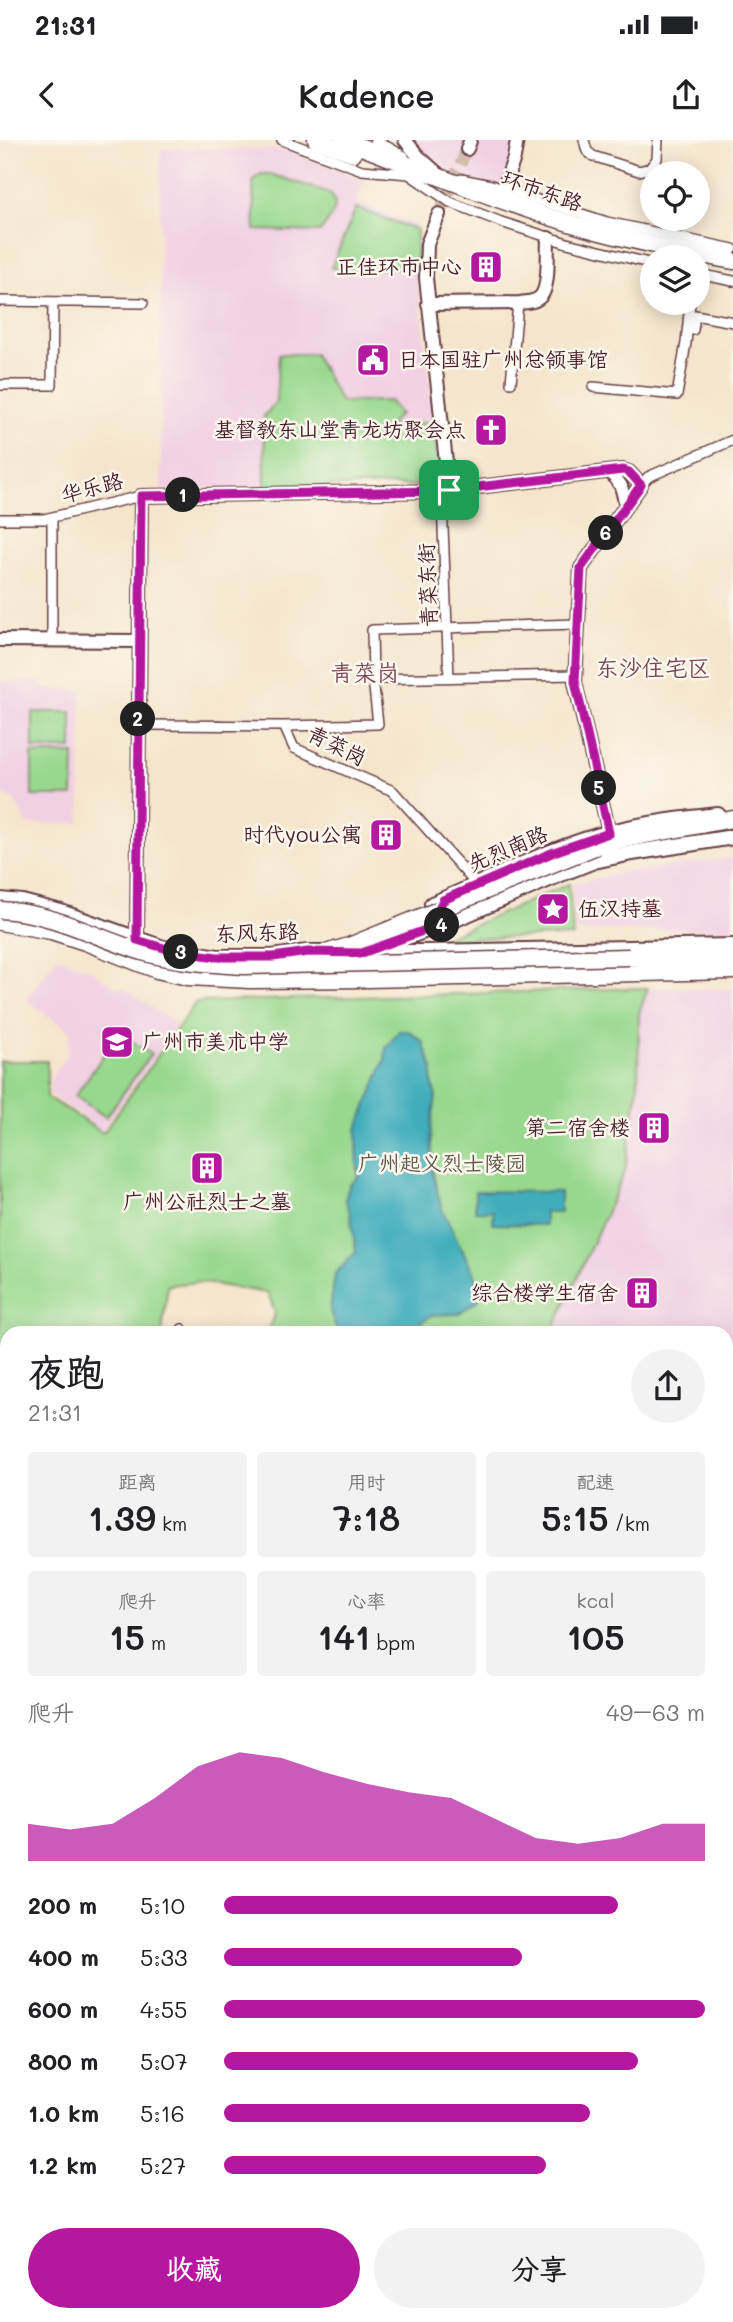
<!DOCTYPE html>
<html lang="zh">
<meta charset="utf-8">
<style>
body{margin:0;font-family:Mali,"LXGW WenKai TC",sans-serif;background:#f2f2f2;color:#202124;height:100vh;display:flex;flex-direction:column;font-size:26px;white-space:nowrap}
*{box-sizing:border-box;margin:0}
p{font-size:23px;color:#757577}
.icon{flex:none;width:38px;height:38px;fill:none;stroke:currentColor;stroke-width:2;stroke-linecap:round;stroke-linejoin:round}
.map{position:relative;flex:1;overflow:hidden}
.panel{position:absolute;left:0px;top:1186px;width:733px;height:996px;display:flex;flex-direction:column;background:#fff;border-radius:21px 21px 0 0;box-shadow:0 4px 18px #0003}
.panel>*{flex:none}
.controls{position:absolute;left:640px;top:21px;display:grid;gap:14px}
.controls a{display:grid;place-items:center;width:70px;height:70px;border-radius:50%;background:#fff;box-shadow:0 4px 18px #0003;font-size:35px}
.pin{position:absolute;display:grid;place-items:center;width:60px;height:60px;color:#fff;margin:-30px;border-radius:14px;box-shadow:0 4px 10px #0006}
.km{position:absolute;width:35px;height:35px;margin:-18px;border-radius:50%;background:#222;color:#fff;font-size:19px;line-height:35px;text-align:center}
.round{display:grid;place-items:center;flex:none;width:74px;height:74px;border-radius:37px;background:#f2f2f2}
.overview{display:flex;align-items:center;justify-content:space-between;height:119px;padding:0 28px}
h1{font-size:38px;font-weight:600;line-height:52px}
.figures{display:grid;grid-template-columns:repeat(3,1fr);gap:10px;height:119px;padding:7px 28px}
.figures div{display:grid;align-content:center;border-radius:7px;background:#f2f2f2;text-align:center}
.figures b{font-size:35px;font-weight:600}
.figures small{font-size:19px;font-weight:400}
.figures p{font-size:19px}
.chart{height:196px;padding:14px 28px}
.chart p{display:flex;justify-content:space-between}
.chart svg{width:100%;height:126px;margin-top:7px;fill:#b5179e;opacity:.7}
.action{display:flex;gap:14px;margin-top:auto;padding:14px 28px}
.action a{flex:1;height:80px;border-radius:42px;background:#b5179e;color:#fff;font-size:28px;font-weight:600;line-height:80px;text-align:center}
.action a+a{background:#f2f2f2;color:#202124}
ul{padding:0 28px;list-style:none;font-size:23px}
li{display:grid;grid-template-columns:112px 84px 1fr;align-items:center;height:52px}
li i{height:18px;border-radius:9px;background:#b5179e}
.status{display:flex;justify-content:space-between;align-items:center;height:49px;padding:0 35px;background:#fff;direction:ltr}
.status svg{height:19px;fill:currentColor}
header{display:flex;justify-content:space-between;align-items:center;height:91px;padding:0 28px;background:#fff;font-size:32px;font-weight:600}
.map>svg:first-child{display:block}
</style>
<div class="status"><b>21:31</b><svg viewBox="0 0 49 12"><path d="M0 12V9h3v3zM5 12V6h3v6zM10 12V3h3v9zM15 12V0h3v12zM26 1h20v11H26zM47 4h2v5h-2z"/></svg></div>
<header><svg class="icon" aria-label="back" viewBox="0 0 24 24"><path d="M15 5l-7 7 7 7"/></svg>Kadence<svg class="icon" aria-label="share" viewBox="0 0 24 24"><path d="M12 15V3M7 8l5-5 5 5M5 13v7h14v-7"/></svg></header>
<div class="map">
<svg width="733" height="2182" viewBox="0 0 733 2182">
<rect width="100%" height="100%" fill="#fbf7ec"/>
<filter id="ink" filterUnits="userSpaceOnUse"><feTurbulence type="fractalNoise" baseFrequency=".0143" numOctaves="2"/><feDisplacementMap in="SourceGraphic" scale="14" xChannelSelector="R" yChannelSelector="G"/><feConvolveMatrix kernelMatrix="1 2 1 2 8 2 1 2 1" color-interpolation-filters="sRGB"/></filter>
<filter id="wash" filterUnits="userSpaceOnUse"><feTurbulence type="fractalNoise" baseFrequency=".00686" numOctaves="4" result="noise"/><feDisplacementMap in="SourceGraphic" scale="28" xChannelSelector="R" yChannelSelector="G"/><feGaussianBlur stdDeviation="1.57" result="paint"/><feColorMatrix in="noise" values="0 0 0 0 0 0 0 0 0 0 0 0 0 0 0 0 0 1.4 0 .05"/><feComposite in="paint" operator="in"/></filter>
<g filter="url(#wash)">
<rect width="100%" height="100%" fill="#f5e5cc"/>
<path fill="#f1d0e3" d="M412,0H515L504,47L442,36Z
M160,9H286L364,40L357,62L417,86L416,122L440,345L161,349Z
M0,542H39L44,549L81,550L80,683L27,684L14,659L0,654Z
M733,718V789L576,791L572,744L628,731Z
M57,816L91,830L116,848H124L177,885L102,991L50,954L51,938L68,914L70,891L26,860Z
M648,848L733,849V1601L726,1598V1194H552L625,1031L638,946L639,873Z
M726,1708L733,1711V1906L726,1901Z
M726,1909L733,1921V1993L726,1991Z"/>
<path fill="#98d88e" stroke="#717c5c" stroke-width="2" d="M261,34H270L330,53C342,67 329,79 320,92L255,90L253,40Z
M356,68L417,90L416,129L331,128Z
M279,214H314L341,262L389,261L400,274L388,286L433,282L440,345L265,347L264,276L276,262Z
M33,572H72V609H33Z
M32,614H74L73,656H32Z
M569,744L573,796L442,799Z
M648,848L639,873L638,946L625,1031L552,1193H267L275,1173L268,1153L199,1142L168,1145L162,1193L7,1194V1298H0V921H47V957L103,993L196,862Z
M119,893L151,914L106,977L75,956Z
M0,1407H7V1605H0Z
M0,1615H7V1909L0,1908Z"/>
<path fill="#3fadbc" stroke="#446674" stroke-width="2" d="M399,891H409L423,902L433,929L432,942L436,956L431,988L433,1034L442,1069L479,1143L480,1159L458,1174L433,1175L403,1193H338L330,1171L335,1134L356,1112L350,1072L345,1060L349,1046L358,1037L357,990L385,919L386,908Z
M475,1051L560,1052V1072H545V1085L493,1084V1071H475Z"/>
</g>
<g filter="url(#ink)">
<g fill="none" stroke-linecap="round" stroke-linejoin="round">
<path stroke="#d3bdac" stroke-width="12" stroke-dasharray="12 6" stroke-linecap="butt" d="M439,74L467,9"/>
<defs>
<path id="minor" d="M282,0L362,30L409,34L450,62L501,82L567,103L653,124
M375,0L404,16
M584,0L587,11L593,16L639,31L650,28L657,19L658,0
M461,39L491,45L607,82L733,109
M698,134L733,141
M0,161L143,163
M693,190L695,175L733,182
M511,243L518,163
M0,245H52L53,162
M593,247L677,255L686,203L690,163
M641,345L648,337L733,300
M444,351L442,362L449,538
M52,377V500
M0,379H44L141,356
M373,539L576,535
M148,585L284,586L378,584L373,539L372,490L578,484
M284,586L294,608L393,651L477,745
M181,1194L182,1189"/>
<path id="tertiary" d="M405,0L418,16L438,34
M467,9L470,1
M500,59L514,18L517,0
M439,74L427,104L426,138L449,350
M428,164L520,163C527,162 536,162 541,156C550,146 547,111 548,98
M611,332L621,346L626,365
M0,500L138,501
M139,806L137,800L141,356L444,351L623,330L629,332L641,345L581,428L575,542L609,693
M0,2171L7,2169
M580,2175L678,2182"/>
<path id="secondary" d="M262,2182L263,2175
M271,2182L272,2175"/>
<path id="primary" d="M0,760L22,762L61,772L163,808L217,817H273L308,812H426L733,806
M432,764C491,740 549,708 611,692C646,683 682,679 718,675
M375,808L444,784L561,734L594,721L632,713L733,697
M0,1380H7
M0,1394H7
M726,1624L733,1627
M726,1639L733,1641"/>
<path id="trunk" d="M316,0L353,13
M343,0C424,30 503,64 586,88C634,102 684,111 733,121
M597,706L630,698L733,679
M0,782L51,791L85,802L157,830L188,837L250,840L367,839L733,831
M629,817L733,816"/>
</defs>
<use href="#minor" stroke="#643d43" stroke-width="12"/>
<use href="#tertiary" stroke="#643d43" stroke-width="16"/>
<use href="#secondary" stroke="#643d43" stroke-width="16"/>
<use href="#primary" stroke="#643d43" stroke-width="18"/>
<use href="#trunk" stroke="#643d43" stroke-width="19"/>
<use href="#minor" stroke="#fff" stroke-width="9"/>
<use href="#tertiary" stroke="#fff" stroke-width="12"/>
<use href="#secondary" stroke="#fff" stroke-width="12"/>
<use href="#primary" stroke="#fff" stroke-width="14"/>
<use href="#trunk" stroke="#fff" stroke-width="16"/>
<defs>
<path id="trunk-bridge" d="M0,770C56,773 95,798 146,813C178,822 211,824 244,826L629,817
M309,818L349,806L597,706"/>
</defs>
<use href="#trunk-bridge" stroke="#643d43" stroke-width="19" stroke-linecap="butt"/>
<use href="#trunk-bridge" stroke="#fff" stroke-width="16"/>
</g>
</g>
<g fill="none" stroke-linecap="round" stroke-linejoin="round" filter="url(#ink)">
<defs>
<path id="route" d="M623,330L629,332L641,345L581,428L575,541L609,693L554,712L443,760L440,766L444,777L453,780L362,813L308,812L273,817H217L174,811L137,800L141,356L444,351Z"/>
</defs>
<use href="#route" stroke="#fff" stroke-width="14"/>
<use href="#route" stroke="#b5179e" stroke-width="9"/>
</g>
<defs>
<symbol id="building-square" viewBox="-11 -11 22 22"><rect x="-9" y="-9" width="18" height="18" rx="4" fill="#b5179e" stroke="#fbf7ec"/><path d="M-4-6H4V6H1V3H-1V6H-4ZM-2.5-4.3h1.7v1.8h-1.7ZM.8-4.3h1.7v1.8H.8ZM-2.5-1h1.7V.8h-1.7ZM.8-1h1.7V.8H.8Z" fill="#fff"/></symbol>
<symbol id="civic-square" viewBox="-11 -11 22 22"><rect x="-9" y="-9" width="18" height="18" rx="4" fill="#b5179e" stroke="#fbf7ec"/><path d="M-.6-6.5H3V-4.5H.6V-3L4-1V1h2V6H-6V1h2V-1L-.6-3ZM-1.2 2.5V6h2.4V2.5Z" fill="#fff"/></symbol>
<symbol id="church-square" viewBox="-11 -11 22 22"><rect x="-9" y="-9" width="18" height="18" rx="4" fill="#b5179e" stroke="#fbf7ec"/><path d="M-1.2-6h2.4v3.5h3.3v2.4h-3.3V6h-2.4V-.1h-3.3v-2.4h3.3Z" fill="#fff"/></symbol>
<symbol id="sight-square" viewBox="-11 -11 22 22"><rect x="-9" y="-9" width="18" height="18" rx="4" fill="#b5179e" stroke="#fbf7ec"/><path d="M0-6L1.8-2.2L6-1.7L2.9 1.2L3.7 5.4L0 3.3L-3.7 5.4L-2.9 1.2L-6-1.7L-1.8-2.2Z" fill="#fff"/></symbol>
<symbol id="school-square" viewBox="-11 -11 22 22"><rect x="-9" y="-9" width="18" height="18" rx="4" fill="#b5179e" stroke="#fbf7ec"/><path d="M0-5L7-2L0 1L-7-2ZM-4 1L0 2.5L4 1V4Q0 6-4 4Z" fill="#fff"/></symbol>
</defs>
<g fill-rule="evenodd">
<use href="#building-square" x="467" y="108" width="38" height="38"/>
<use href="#civic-square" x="354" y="201" width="38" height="38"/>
<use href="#church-square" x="472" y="271" width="38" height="38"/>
<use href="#building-square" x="367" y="676" width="38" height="38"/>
<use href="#sight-square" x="534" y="750" width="38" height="38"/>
<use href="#school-square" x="98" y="883" width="38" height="38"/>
<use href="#building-square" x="635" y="969" width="38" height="38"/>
<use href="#building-square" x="188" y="1009" width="38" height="38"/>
<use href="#building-square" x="623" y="1134" width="38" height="38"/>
</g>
<g text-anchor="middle" stroke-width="5" stroke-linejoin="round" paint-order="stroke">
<g font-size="21" fill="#4a1f2b" stroke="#fbf7ec">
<text transform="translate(542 51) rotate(19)" y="7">环市东路</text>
<text transform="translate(92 348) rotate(-14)" y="7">华乐路</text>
<text transform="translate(428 445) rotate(-92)" y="7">青菜东街</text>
<text transform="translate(337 606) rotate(26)" y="7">青菜岗</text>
<text transform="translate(508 709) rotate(-23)" y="7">先烈南路</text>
<text transform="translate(257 793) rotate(-2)" y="7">东风东路</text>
</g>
<g font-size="21" fill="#4a1f2b" stroke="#fbf7ec" text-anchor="end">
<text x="462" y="134">正佳环市中心</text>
<text x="398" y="227" text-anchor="start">日本国驻广州总领事馆</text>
<text x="466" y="297">基督教东山堂青龙坊聚会点</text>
<text x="362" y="702">时代you公寓</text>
<text x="578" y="776" text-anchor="start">伍汉持墓</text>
<text x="142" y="909" text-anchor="start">广州市美术中学</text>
<text x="630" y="995">第二宿舍楼</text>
<text x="207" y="1069" text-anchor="middle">广州公社烈士之墓</text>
<text x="618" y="1160">综合楼学生宿舍</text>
</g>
<g font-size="21" fill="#615649" stroke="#fbf7ec">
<text x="442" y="1031">广州起义烈士陵园</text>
</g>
<g font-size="23" fill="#784757" stroke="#fbf7ec">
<text x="653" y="536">东沙住宅区</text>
<text x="365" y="541">青菜岗</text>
</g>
</g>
</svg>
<div class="controls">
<a><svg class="icon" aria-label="locate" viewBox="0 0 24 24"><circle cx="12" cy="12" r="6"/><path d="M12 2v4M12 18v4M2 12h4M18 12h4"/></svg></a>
<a><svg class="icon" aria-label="layers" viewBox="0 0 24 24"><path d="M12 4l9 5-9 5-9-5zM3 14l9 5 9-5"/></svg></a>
</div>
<div class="pin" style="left:449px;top:350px;background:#1e9e55"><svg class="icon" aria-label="arrive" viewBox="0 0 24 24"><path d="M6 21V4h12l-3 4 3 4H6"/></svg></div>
<b class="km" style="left:183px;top:355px">1</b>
<b class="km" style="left:138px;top:579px">2</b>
<b class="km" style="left:181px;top:812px">3</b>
<b class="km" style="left:442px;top:785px">4</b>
<b class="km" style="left:599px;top:648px">5</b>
<b class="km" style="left:606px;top:393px">6</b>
<section class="panel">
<div class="overview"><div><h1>夜跑</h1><p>21:31</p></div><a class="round"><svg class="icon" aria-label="share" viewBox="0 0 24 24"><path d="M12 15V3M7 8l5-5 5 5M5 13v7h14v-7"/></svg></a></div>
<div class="figures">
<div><p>距离</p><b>1.39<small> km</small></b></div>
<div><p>用时</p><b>7:18</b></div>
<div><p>配速</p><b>5:15<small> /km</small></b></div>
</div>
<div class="figures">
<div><p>爬升</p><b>15<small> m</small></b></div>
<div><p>心率</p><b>141<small> bpm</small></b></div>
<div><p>kcal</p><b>105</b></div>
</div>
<div class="chart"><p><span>爬升</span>49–63 m</p>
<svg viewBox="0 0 160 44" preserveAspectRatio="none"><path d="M0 44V31L10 33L20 31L30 22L40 11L50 6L60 8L70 13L80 17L90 20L100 22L110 29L120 36L130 38L140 36L150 31L160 31V44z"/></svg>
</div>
<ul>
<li><b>200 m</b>5:10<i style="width:82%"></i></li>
<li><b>400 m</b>5:33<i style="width:62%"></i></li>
<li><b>600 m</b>4:55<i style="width:100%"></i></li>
<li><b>800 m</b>5:07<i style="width:86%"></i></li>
<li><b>1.0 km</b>5:16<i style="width:76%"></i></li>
<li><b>1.2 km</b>5:27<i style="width:67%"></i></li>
</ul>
<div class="action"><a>收藏</a><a>分享</a></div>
</section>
</div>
